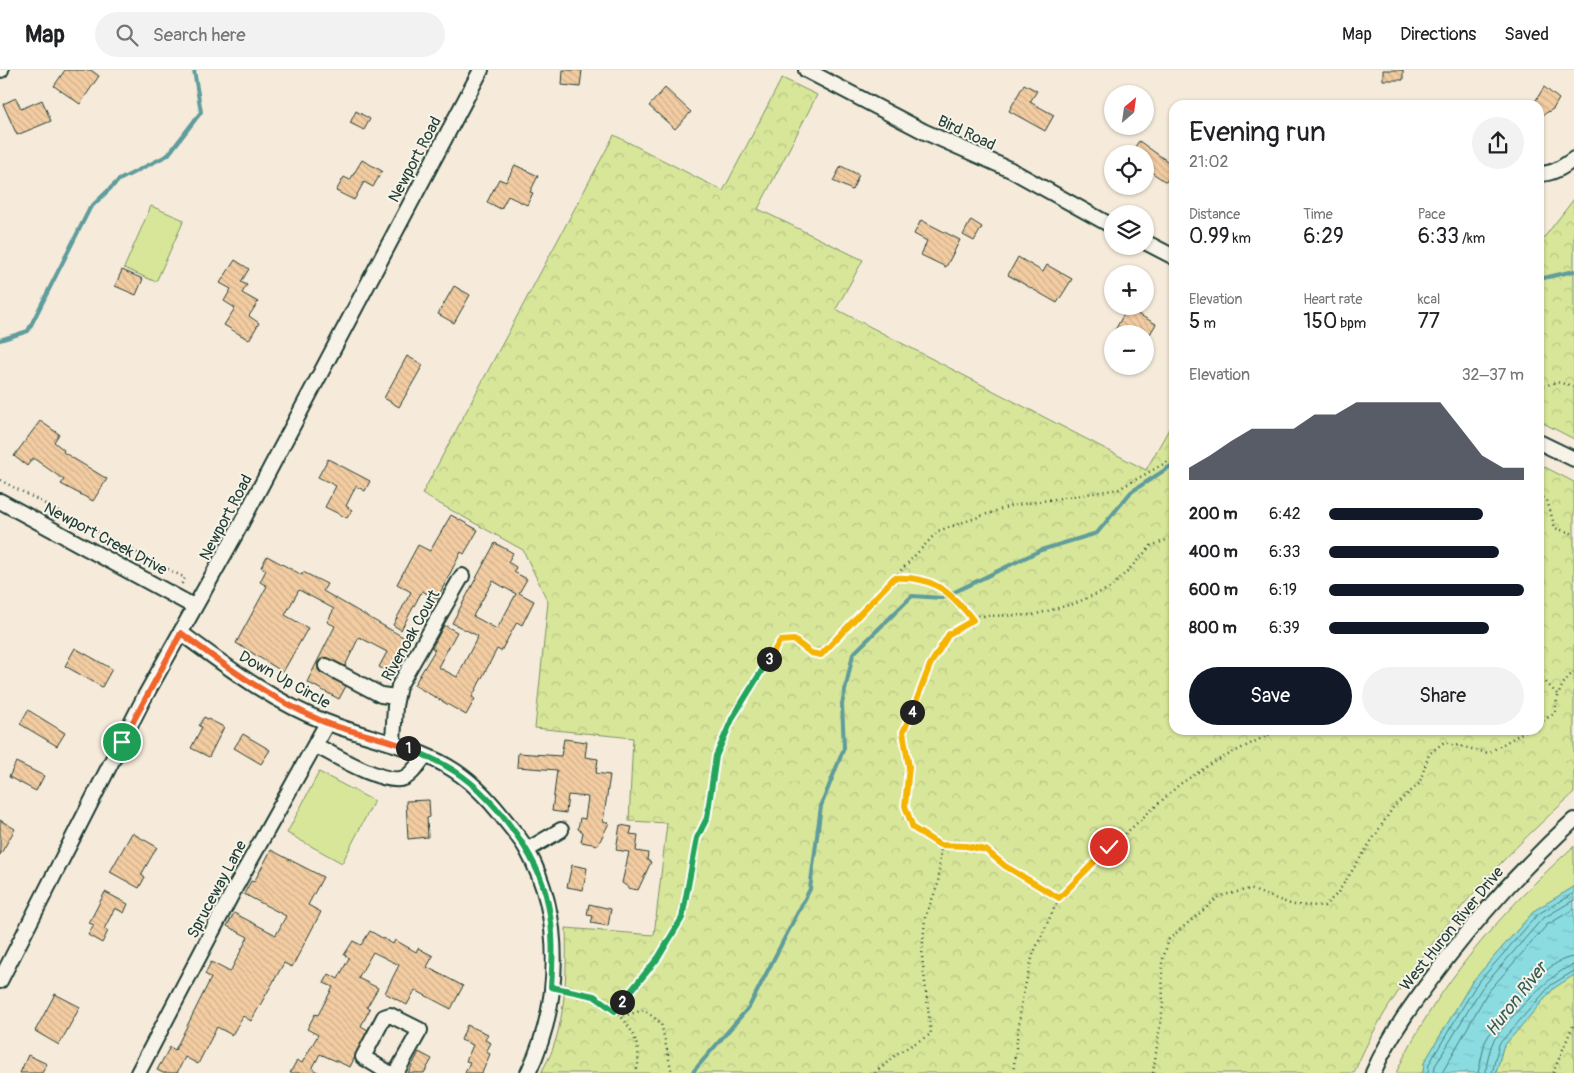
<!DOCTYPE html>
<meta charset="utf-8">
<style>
body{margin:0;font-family:Pangolin,sans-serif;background:#f2f2f2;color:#202124;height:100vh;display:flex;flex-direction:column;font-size:19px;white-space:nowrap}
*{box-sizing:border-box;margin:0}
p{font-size:16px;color:#757577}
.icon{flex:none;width:28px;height:28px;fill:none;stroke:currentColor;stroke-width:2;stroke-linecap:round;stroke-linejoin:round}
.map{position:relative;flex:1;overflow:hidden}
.sheet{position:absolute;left:1169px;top:30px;width:375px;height:635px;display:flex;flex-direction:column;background:#fff;border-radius:15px;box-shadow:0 1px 4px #0004}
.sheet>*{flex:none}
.needle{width:32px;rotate:29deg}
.buttons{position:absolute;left:1104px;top:15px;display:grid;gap:10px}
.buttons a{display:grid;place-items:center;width:50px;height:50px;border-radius:50%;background:#fff;box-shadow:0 1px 4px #0004;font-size:25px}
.pin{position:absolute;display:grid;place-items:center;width:42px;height:42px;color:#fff;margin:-21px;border:2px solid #fff;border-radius:50%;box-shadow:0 1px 5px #0007}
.km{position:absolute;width:25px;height:25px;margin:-12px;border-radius:50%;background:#222;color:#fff;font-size:14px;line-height:25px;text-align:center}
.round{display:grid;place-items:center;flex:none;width:52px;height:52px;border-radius:26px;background:#f2f2f2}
.summary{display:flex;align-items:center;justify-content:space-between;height:85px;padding:0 20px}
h1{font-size:28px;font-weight:600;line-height:38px}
.metrics{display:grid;grid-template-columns:repeat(3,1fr);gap:8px;height:85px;padding:5px 20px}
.metrics div{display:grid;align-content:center}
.metrics b{font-size:21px;font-weight:600}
.metrics small{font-size:14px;font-weight:400}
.metrics p{font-size:14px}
.chart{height:140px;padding:10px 20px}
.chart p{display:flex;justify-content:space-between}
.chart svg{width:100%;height:90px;margin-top:5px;fill:#111827;opacity:.7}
.action{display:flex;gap:10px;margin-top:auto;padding:10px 20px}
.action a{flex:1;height:58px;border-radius:30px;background:#111827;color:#fff;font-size:20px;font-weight:600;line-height:58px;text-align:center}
.action a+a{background:#f2f2f2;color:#202124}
ul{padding:0 20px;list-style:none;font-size:16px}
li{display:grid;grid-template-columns:80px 60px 1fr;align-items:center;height:38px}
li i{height:12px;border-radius:6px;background:#111827}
header{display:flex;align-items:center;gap:30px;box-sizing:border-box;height:70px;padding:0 25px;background:#fff;border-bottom:1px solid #e0e0e0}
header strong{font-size:24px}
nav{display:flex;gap:28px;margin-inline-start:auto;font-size:18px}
.search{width:350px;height:45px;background:#f2f2f2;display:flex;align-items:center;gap:12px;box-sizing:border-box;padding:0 18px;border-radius:28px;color:#757577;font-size:19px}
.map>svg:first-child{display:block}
</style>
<header>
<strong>Map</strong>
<div class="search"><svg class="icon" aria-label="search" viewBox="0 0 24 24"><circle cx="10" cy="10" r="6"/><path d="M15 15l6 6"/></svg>Search here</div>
<nav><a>Map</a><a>Directions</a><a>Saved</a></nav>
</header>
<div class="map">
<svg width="1574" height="1003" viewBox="0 0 1574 1003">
<defs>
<pattern id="forest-crowns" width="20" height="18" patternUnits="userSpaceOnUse" patternTransform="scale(1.25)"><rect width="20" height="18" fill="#d7e699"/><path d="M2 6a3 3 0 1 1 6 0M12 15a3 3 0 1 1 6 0" fill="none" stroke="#b8c684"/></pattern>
<pattern id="water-ripples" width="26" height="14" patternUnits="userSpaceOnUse" patternTransform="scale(1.25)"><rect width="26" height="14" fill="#8adce1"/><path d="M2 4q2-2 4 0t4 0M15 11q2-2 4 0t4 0" fill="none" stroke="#77bec2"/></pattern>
<pattern id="building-back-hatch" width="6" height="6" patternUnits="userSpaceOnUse" patternTransform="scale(1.25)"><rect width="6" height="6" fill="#f3cca2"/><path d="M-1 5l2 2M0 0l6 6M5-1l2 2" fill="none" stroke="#d0b08c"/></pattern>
</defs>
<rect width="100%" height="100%" fill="#f6ebda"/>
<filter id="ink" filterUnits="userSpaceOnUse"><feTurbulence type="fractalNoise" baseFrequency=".02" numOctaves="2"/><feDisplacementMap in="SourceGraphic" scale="10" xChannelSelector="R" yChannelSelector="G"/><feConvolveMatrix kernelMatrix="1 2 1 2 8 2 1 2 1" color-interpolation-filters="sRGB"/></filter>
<g filter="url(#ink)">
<path fill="url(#forest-crowns)" stroke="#7b9266" d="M782,8L817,25L758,139L863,190L836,239L1146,400L1174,350V660H1539V394L1574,412V723C1511,778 1456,838 1408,907C1387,938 1368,968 1354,1003H541C545,995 550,987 553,978C566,942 567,897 566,858L654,865L667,753L629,751L633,668L535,658L548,532L523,480L422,424L614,65L723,121Z
M1574,129V369L1539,351V174Z
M1574,905V1003H1496L1503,977L1554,918Z"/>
<path fill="#d7e699" stroke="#7b9266" d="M151,136L184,150L156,212L124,198Z
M319,702L374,731L342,793L287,763Z
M1574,776V817L1535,840L1472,912L1424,993L1423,1003H1396C1437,915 1502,841 1574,776Z"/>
<path fill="url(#water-ripples)" stroke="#5f9c9c" d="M1574,817V905L1554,918L1503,977L1496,1003H1423L1424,993L1472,912L1535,840Z"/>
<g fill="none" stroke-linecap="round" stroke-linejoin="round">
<path stroke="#4a7d79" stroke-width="1" d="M1428,1003L1429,994L1476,915L1538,844L1574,823
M1434,1003L1435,996L1481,919L1542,849L1574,830
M1442,1003L1487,923L1547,855L1574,839
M1478,1003L1485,972L1489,965C1507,944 1545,888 1574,887
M1486,1003C1486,994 1489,981 1493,972C1501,956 1557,896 1574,895
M1492,1003L1499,974L1551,915L1574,901"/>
<path stroke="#5f9c9c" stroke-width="4" d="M1539,209L1574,201
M0,270L28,261L90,138L119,110L168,85L201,42L194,0
M692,1003L749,937L810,819L821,736L844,678L842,634L853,584L912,526L942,528L1041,480L1097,463L1131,422L1174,394"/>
</g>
<path fill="url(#building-back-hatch)" stroke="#1f3d34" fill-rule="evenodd" d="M65,0H91L99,6L80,34L54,16Z
M563,0H582L580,17L562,15Z
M1383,0H1403V10H1383Z
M1024,14L1037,21L1030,32L1054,45L1045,61L1009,41Z
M1544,17L1559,29L1553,39L1539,47V35H1533Z
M665,18L691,42L675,59L649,36Z
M16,28L21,39L42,30L51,51L17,65L3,34Z
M356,41L370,49L364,60L350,53Z
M1139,71L1174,96V101L1166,112L1145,98V84H1130Z
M362,90L382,101L373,117L364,112L354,130L336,121L344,107L350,110Z
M515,95L538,106L530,122L533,123L527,135L508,126L501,139L487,132L499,109L506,112Z
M841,96L859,105L852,120L833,111Z
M921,150L960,170L946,197L921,185L927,171L914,164Z
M971,150L982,157L974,171L963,165Z
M1018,187L1043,202L1047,195L1072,209L1057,233L1008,205Z
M235,190L249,199L241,212L247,215L242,223L258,232L249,246L259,253L249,270L224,255L235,238L224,231L231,219L220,213Z
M122,200L143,209L136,225L115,216Z
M454,216L470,225L454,253L438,244Z
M1127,238L1156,254L1150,264H1113Z
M407,286L423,295L399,337L384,328Z
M40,351L59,364L54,372L64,380L63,382L107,409L93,431L61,414L64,410L33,388L27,396L14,386Z
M328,389L370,411L365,421L356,416L346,436L352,440L347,448L325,437L336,416L318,407Z
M451,445L478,460L464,484L461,482L437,529L422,521L401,560L393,555L411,522L397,514L418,475L430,481Z
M495,473L513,483L508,492L516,497L514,502L527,509L519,523L534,531L522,555L517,552L501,581L497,579L472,627L475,629L466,645L414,615L435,580L432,578L444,555L457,562L438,597L457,607L478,566L452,553ZM493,511L516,524L497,559L473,546Z
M267,486L302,505L303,502L327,514L323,521L410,571L392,604L379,597L387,582L359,567L345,596L326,587L318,592V600L322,603L346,616L339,629L307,612L335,556L327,552L334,539L299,520L285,545L308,558L283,602L236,573L267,516L260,512L266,500L261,497Z
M75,578L112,599L102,617L65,596Z
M28,640L65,663L57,676L20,654Z
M204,647L224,657L209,687L191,678L202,657L199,656Z
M243,664L270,680L261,694L234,678Z
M564,669L587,672L585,687L598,689L596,703L610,705L603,752L609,753L598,775L581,772L583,762L578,759L580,748L585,749L588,727L568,725L566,743L552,741L557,700L517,697L518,683L561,686Z
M16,692L44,706L36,721L9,707Z
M429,730L430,747L427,748L428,767L408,769L406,731Z
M0,750L15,759L0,785Z
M620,755L632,757L630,764L638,765L636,781L648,783L647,790L651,792L638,820L627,818L628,817L622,813L629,782L616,780Z
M132,763L157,777L141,805L145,807L139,818L110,802Z
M271,780L323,807L308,835L321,842L292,897L284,893L251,951L243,946L232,965L217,957L198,994L185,987L177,1003H163L157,1000L170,977L175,980L211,908L205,904L211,892L230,902L248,867L227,856L234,843L276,865L286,846L244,824L251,811L254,812Z
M572,795L587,798L583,820L567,817Z
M105,822L128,834L124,843L115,838L104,859L108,861L102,873L88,865L94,855L89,853Z
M589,834L611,839L608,856L591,853L593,846L587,845Z
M370,861L393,874L395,870L416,882L418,878L433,886L427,897L463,916L451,939L415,920L407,935L385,923L399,895L373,882L358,908L378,918L367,937L370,939L361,956L368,960L350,997L320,984L312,999L320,1003H290L297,990L302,993L318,965L307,959L315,944L318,945L333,917L324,913L329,904L338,909L349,888L344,885L353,871L361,875Z
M55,924L80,937L59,975L35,961Z
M467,955L488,964L485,970L491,973L486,982L490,984L482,1003H465L470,992L466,991L473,975L461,970Z
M419,982L432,989L424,1003H408Z
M28,985L47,994L42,1003H20Z"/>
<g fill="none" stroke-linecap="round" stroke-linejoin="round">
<defs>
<path id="minor" d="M0,0H1
M806,0L925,62L1011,100L1112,156
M1539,104C1553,104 1563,97 1574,89
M1145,172L1174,187
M1539,372L1574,389
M0,431L195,537
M181,563C226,596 273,632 326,652C366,668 408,674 447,696C470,709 489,729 505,750C512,759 521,769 527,780C564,847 561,935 528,1003
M326,596L381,625L396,627
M393,672L395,636L399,616L462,506
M315,675C332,684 385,716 404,708C412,705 419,693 425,686
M527,780L561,760
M0,911L144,628L235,465L481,0
M138,1003L236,816L327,653
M389,1003L363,987L384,947L390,945L420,960L396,1003
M1373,1003C1392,960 1419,925 1447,888C1487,837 1527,793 1574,750"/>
</defs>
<use href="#minor" stroke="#1f3d34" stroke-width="18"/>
<path stroke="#1f3d34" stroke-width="2.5" stroke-dasharray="1 4" stroke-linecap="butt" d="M1539,318L1556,312L1574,316
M0,410L185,508L181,515
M1539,425L1547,430L1555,458L1574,464
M896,508C933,506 951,521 973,549
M1539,605L1557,624
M1539,653L1555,643C1557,627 1560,613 1574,602
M941,775H966L986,780L1005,796L1059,828
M565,920C574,922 587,923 595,927C623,941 646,971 636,1003
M615,941L658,888L682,847L697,768L707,748L716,686L733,647L780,571L794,570L811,583L821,585L938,461L1010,436L1119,419L1174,388
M623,946L644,940L661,953L672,1003
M875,1003L898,983L931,964L922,886L925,848L938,814L941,775L913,759L905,736L909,697L903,662L930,595L949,564L978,546L1033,545L1076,533L1112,517L1151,476L1174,467
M1013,1003L1022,929L1033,884L1059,828L1082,803L1180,714L1214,692L1278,660
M1153,1003L1163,936L1162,892L1169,869L1220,826L1250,819L1293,835L1324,836L1337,824L1394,736L1419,714L1429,684L1444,672L1488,683L1527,660
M1553,1003L1574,953"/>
<use href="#minor" stroke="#f7f3e8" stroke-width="14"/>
</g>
</g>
<g fill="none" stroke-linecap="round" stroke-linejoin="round" filter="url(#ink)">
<defs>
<path id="split-1" d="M122,672L181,563C226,597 273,630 324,652C351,663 381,666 408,678"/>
<path id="split-2" d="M408,678C421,684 434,689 446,696C490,720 539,785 548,834C554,862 553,889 551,917L594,926L615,941L622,932"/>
<path id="split-3" d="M622,932L658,888L682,848L697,768L707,748L716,686L733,647L769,589"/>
<path id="split-4" d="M769,589L780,571L794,570L811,583L821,585L894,508C933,506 950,521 973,550L949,564L930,595L912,642"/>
<path id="split-5" d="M912,642L903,662L909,697L905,736L913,758L940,775L966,776L986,780L1005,796L1059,828L1109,777"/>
</defs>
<use href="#split-1" stroke="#fff" stroke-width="10"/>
<use href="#split-2" stroke="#fff" stroke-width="10"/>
<use href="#split-3" stroke="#fff" stroke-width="10"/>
<use href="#split-4" stroke="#fff" stroke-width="10"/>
<use href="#split-5" stroke="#fff" stroke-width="10"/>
<use href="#split-1" stroke="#f0652b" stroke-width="6"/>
<use href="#split-2" stroke="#22a559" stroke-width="6"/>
<use href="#split-3" stroke="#22a559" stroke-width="6"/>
<use href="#split-4" stroke="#f5b400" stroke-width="6"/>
<use href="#split-5" stroke="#f5b400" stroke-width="6"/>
</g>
<g text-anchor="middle" stroke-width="4" stroke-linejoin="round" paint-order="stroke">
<g font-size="16" fill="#1f3d34" stroke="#f7f3e8">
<text transform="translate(967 62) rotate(25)" y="6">Bird Road</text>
<text transform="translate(414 89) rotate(-62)" y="6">Newport Road</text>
<text transform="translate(225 447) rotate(-62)" y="6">Newport Road</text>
<text transform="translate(106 468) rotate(28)" y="6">Newport Creek Drive</text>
<text transform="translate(410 565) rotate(-61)" y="6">Rivenoak Court</text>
<text transform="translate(285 609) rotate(29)" y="6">Down Up Circle</text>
<text transform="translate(216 819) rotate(-62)" y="6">Spruceway Lane</text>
<text transform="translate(1451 858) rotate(-51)" y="6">West Huron River Drive</text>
</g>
<g font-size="18" font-style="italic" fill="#345d57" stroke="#f7f3e8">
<text transform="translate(1516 929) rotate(-52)" y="6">Huron River</text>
</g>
</g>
</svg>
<div class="buttons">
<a><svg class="needle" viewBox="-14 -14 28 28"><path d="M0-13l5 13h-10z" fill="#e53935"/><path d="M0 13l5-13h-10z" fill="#757577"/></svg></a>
<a><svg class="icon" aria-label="locate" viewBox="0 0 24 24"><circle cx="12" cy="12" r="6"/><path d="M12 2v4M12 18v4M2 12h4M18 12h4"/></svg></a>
<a><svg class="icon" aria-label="layers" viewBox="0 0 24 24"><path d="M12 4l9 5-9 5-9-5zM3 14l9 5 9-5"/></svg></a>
<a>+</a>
<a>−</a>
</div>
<div class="pin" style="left:122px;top:672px;background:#1e9e55"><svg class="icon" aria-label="arrive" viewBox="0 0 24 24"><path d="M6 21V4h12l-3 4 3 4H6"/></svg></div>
<div class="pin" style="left:1109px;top:777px;background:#d93025"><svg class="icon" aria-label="check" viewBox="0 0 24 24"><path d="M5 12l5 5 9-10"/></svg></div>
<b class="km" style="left:408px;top:678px">1</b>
<b class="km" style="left:622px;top:932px">2</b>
<b class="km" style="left:769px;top:589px">3</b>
<b class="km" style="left:912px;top:642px">4</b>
<section class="sheet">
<div class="summary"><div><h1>Evening run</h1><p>21:02</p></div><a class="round"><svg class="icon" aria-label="share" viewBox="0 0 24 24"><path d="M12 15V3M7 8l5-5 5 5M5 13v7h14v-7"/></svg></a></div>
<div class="metrics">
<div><p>Distance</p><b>0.99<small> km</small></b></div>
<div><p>Time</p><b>6:29</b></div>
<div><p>Pace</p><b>6:33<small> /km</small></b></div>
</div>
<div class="metrics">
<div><p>Elevation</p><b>5<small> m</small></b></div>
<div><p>Heart rate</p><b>150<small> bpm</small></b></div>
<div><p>kcal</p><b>77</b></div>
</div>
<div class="chart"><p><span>Elevation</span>32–37 m</p>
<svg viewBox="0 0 160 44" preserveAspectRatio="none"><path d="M0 44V38L10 32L20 25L30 19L40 19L50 19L60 12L70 12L80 6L90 6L100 6L110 6L120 6L130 19L140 32L150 38L160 38V44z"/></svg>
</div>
<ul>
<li><b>200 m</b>6:42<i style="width:79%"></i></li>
<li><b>400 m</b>6:33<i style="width:87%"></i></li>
<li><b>600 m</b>6:19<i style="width:100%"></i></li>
<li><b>800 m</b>6:39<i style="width:82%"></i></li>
</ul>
<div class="action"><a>Save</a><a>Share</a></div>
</section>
</div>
